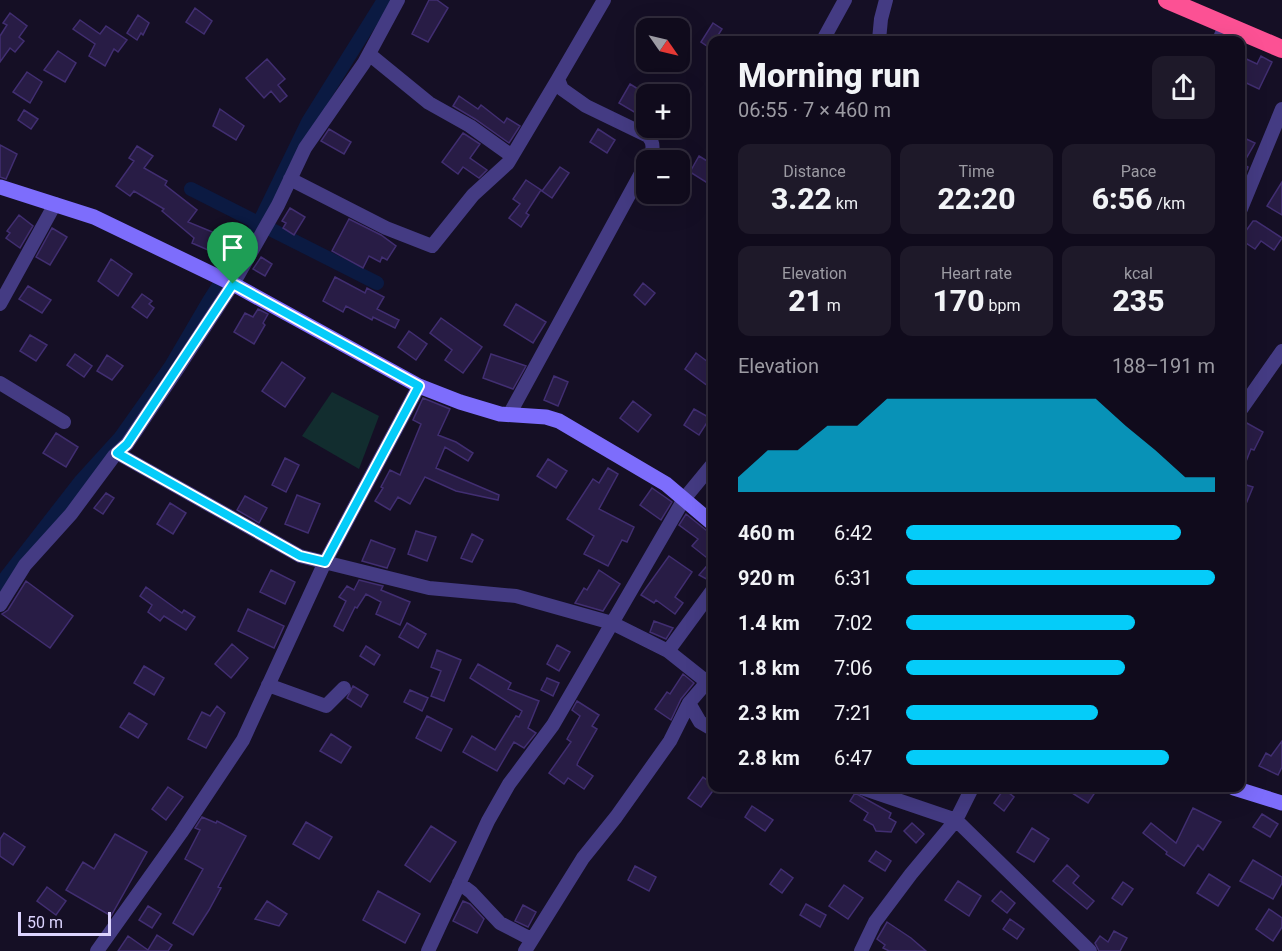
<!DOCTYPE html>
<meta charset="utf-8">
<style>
body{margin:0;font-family:Roboto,sans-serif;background:#1e1929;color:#f1f3f6;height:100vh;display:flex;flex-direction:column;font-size:22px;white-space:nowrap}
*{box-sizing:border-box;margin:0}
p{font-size:20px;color:#9c9ba3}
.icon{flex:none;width:33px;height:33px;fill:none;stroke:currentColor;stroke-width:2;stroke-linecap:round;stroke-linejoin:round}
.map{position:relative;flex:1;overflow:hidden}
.sheet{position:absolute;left:708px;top:36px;width:537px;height:756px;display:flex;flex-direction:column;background:#100b1c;border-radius:12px;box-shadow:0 6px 24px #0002,0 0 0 2px #302b3b}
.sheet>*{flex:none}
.needle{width:39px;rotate:124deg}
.buttons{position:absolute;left:636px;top:18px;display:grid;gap:12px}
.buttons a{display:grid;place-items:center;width:54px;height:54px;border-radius:12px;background:#100b1c;box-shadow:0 6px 24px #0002,0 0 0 2px #302b3b;font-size:30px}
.scale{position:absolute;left:18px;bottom:15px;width:93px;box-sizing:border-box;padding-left:6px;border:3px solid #dcd4fe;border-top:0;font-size:16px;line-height:21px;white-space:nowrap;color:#dcd4fe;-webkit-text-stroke:4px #150f25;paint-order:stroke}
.pin{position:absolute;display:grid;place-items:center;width:51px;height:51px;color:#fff;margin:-62px -26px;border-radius:50% 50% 50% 0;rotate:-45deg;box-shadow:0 0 6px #0007}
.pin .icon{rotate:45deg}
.round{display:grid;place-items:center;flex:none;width:63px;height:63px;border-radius:12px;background:#1e1929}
.overview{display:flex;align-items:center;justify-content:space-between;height:102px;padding:0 30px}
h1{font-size:33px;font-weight:800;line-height:45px}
.metrics{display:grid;grid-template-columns:repeat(3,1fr);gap:9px;height:102px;padding:6px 30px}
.metrics div{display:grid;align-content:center;border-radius:12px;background:#1e1929;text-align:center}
.metrics b{font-size:30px;font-weight:800}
.metrics small{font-size:16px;font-weight:400}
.metrics p{font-size:16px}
.chart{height:168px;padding:12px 30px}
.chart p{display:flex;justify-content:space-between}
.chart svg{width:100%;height:108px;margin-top:6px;fill:#05ccf9;opacity:.7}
ul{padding:0 30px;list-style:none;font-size:20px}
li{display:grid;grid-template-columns:96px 72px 1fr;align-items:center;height:45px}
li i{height:15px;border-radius:8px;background:#05ccf9}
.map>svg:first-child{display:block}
</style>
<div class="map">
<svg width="1282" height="951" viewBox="0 0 1282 951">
<rect width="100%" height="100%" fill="#150f25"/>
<path fill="#122d2f" d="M332,392L379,416L359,469L302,436Z"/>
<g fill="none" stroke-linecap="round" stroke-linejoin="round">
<path stroke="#0b1a42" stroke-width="14" d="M191,189L377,283
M0,585L80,482L120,438L171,366L209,301L259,223L308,122L384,0"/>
</g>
<path fill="#281c45" stroke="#412e71" stroke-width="1.5" d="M429,0H437L448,8L428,42L412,34Z
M195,8L212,21L204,34L186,22Z
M10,13L27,26L19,37L24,41L15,52L10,48L0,62V36L7,25L3,23Z
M138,15L149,23L143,35L141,33L137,40L127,33Z
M80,20L100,34L106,26L127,40L118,52L114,49L105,66L89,56L95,44L73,29Z
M713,23L722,29L715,40H712L710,48L701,42Z
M58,51L76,63L65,82L44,70Z
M1240,56L1257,64L1261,56L1272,62L1259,89L1240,80Z
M267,59L285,79L278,85L287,96L280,102L271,91L264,98L246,78Z
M27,72L42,82L30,103L13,92Z
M630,84L646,94V119L619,103Z
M459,96L478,109L481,105L504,123L507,118L520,126L509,143L475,119L453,106Z
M220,109L244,126L236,140L213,126Z
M24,110L38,119L31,129L18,120Z
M329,129L351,142L344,154L321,141Z
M598,129L615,140L607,153L590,142Z
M463,133L480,144L470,158L487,170L479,178L463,167L458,174L442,162Z
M1240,136L1255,143L1243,164L1248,167L1244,177L1240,175Z
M0,145L17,154L6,179L0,177Z
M137,146L153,156L144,168L167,181L165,185L197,210L188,222L222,236L215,253L192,243L194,238L162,211L164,209L134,191L130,196L116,186L134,161L129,158Z
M699,156L712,164V179L709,184L690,172Z
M560,167L569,173L552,198L542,191Z
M526,180L541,190L526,213L529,215L521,227L509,218L520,204L513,199Z
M1282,182V215L1267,206Z
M290,208L305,217L294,235L283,228L286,223L282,221Z
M19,215L33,226L20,248L6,238L10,233L7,231Z
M349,219L381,235L396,246L387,260L382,257L380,262L369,256L363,268L332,251Z
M1253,221H1256L1282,238L1274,250L1261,241L1255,249L1240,239Z
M52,228L67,237L50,265L36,257Z
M261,257L272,264L265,276L253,269Z
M111,259L132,274L118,296L98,281Z
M335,277L365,293L367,288L384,297L377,309L399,320L395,328L373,317L372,320L346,306L343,312L323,301Z
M643,283L655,293L645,305L634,295Z
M28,286L51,300L42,313L19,299Z
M142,294L152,301L149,304L154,308L147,318L132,307Z
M516,304L546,322L533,343L504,325Z
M258,309L268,314L263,323L265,325L254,344L234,332L245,313L253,317Z
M441,318L482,347L463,373L445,360L452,350L430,333Z
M409,331L427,344L416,360L398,347Z
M30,335L47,345L36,361L20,351Z
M696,353L712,365V389L685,369Z
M75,354L92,366L84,377L67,365Z
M491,354L526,366L513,389L483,378Z
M107,355L123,366L112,380L97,371Z
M282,362L305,378L285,407L262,391Z
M554,376L568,382L558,406L544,400Z
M423,398L450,409L438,435L456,442L473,453L468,461L445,447L436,468L499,495L498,500L456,491L425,477L410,504L398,497L390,510L375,501L383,488L381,487L390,470L400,475L421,424L413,420Z
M633,401L651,415L638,432L620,418Z
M694,409L710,418L699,435L684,425Z
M1245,422L1263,432L1254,450L1251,449L1241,474L1240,430Z
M56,433L78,447L66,467L43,453Z
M285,458L299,465L286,492L272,485Z
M548,459L567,471L556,488L537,476Z
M608,468L618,474L599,509L634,527L627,542L622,540L608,566L584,554L594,536L567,519L593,479L599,483Z
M1240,483L1253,487L1241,516H1240Z
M652,488L672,502L661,520L640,505Z
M106,493L114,498L103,514L94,508Z
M297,495L320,504L308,533L285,524Z
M245,496L267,508L259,523L237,510Z
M170,503L186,513L173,534L157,524Z
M686,514L706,530L712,532V582L699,575L711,561L692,546L698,539L679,525Z
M416,531L436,537L427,561L408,554Z
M472,534L483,540L472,562L461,558Z
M371,540L395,549L387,568L362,561Z
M669,556L692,572L675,597L683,603L675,614L656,600L654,603L641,595Z
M271,570L295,582L285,604L260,592Z
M599,570L620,584L603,611L575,603L584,588L587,590Z
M359,580L383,586L381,590L410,602L400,625L376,614L381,602L366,594L357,608L355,607L343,631L334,626L346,601L339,597L347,586L354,590Z
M26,581L73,616L50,648L2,614L8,610Z
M146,587L182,613L184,610L195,617L186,630L164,616L160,621L148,612L152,605L140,596Z
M248,609L284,626L274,648L238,631Z
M654,621L673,628L666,639L650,632Z
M407,623L426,634L418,648L399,637Z
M232,644L248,658L231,678L215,664Z
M557,645L570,652L559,671L547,664Z
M366,646L380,655L374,665L360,656Z
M437,650L461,660L444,701L431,696L441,671L431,667Z
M478,664L511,683L508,689L539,701L528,728L536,733L524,748L514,742L497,771L463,752L472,736L495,750L516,716L519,717L522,711L470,678Z
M144,666L164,678L154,695L134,683Z
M683,674L694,683L681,699L671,720L655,709L667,692L670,694Z
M547,678L559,683L553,696L541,690Z
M353,686L368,695L361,707L347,698Z
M410,690L428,698L422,711L404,702Z
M577,701L599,715L592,726L597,729L578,762L577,765L593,776L584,789L568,778L564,784L549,773L571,742L567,739L580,716L572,710Z
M217,706L225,713L206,748L188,739L202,712L210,716Z
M129,713L147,724L138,738L120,727Z
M427,716L452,729L441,751L416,738Z
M331,734L351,747L341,763L320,751Z
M1282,741V767L1278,775L1259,766L1266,753L1271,756Z
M703,777L712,784V788H715L701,807L688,798Z
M168,787L183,797L166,820L152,809Z
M1064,788H1098L1088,803Z
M1004,789L1014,797L1004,811L994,803Z
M855,793L891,813L889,818L896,822L891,832L876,831L873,825L864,820L868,813L850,801Z
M752,806L773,820L765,831L745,817Z
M1193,808L1221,822L1203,850L1198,845L1184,866L1166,854L1167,852L1143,833L1151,823L1176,843Z
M1262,814L1278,824L1270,837L1253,827Z
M202,817L216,823L217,821L246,836L218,887L221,888L209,910L193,935L173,923L203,869L185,859L200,830L195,828Z
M306,822L332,837L319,859L293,844Z
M912,823L924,834L916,843L904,831Z
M431,826L456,842L430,882L405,865Z
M1032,828L1049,839L1034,862L1017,852Z
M4,833L25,847L13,865L0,856V839Z
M115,834L147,852L111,916L66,890L83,862L94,869Z
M876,851L891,861L885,871L869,861Z
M1253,860L1282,877V883L1273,899L1240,881Z
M1067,865L1079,876L1073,883L1094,901L1087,909L1053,881Z
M635,866L656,877L649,891L628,880Z
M781,869L793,878L782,893L770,884Z
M1209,874L1230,887L1218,906L1197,893Z
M958,881L981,896L969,916L945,900Z
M1123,882L1133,889L1122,905L1112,898Z
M844,885L863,898L848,919L829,906Z
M47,887L66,901L56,915L37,901Z
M378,891L420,914L405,943L363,920Z
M1001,891L1015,903L1007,913L992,901Z
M267,901L287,914L279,926L255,919Z
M463,901L470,904L484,919L477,933L453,921Z
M806,904L826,915L820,927L800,915Z
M523,905L536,912L528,927L515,921Z
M148,906L161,914L152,928L139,920Z
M1269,909L1282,918V927L1273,941L1256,929Z
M1010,919L1024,929L1017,939L1003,929Z
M887,922L911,938L926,951H889L883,948L885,945L877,939Z
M1114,931L1127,938L1120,951H1099L1095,943L1100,936L1108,942Z
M157,935L172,945L168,951H118L128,936L148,950Z"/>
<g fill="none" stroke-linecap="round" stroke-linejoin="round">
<path stroke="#443b83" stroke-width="14" d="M604,0L558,79L562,89L586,106L648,136C655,144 653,151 648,160
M823,40L845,0
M879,40L881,19L886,0
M1219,40L1226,24
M369,54L429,103L470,126L512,156
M290,179L386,228L432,246L473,195L508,163L558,79
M1240,211L1282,109
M0,304L55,204
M0,383L64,422
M1240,411L1282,351
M509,415L646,164
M117,453L300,556L429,588L516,596L612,623L668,651
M712,591L668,651L707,682L689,703L700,722L712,729
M0,605L25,565L71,514L114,456L127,444L176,371L233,284L278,205L305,148L364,63L398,0
M268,685L326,706L344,688
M862,788L956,820L1090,951
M459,883L471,892L500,923L531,939
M97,951L181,833L243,740L325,562L419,386
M428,951L488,821L509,784L553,725L684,499L712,465
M525,951L583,858L616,817L670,741L689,703
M861,951L875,922L911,874L956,820L972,788"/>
<path stroke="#7d6dfc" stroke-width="15" d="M0,187L94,217L233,284L419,386L460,402L500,414L546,417L559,421L666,484L712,523
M1234,788L1282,803"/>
<path stroke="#fc5194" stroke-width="18" d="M1167,0L1282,49"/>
</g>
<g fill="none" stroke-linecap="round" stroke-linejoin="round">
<defs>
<path id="route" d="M233,284L419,386L325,562L300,556L117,453L127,444Z"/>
</defs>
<use href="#route" stroke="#fff" stroke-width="12"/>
<use href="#route" stroke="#05ccf9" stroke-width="8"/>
</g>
</svg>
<div class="buttons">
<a><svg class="needle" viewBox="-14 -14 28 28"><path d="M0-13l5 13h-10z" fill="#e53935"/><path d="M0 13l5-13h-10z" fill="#9c9ba3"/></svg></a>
<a>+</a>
<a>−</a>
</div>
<div class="scale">50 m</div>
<div class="pin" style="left:233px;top:284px;background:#1e9e55"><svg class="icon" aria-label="arrive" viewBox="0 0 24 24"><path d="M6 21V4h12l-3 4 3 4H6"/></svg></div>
<section class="sheet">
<div class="overview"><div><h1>Morning run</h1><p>06:55 · 7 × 460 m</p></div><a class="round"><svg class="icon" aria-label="share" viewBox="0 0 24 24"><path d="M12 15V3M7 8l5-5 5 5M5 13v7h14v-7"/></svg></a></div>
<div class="metrics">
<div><p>Distance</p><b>3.22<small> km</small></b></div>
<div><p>Time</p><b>22:20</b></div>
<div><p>Pace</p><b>6:56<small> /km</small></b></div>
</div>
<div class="metrics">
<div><p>Elevation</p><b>21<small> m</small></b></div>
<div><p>Heart rate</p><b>170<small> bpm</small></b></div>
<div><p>kcal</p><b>235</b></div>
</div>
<div class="chart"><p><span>Elevation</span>188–191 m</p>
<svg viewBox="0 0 160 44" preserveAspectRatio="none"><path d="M0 44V38L10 27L20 27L30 17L40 17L50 6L60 6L70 6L80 6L90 6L100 6L110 6L120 6L130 17L140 27L150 38L160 38V44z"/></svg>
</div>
<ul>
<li><b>460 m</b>6:42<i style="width:89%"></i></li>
<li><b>920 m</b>6:31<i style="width:100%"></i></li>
<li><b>1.4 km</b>7:02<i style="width:74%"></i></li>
<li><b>1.8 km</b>7:06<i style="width:71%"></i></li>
<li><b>2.3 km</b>7:21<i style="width:62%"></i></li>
<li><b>2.8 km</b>6:47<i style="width:85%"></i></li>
</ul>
</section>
</div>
